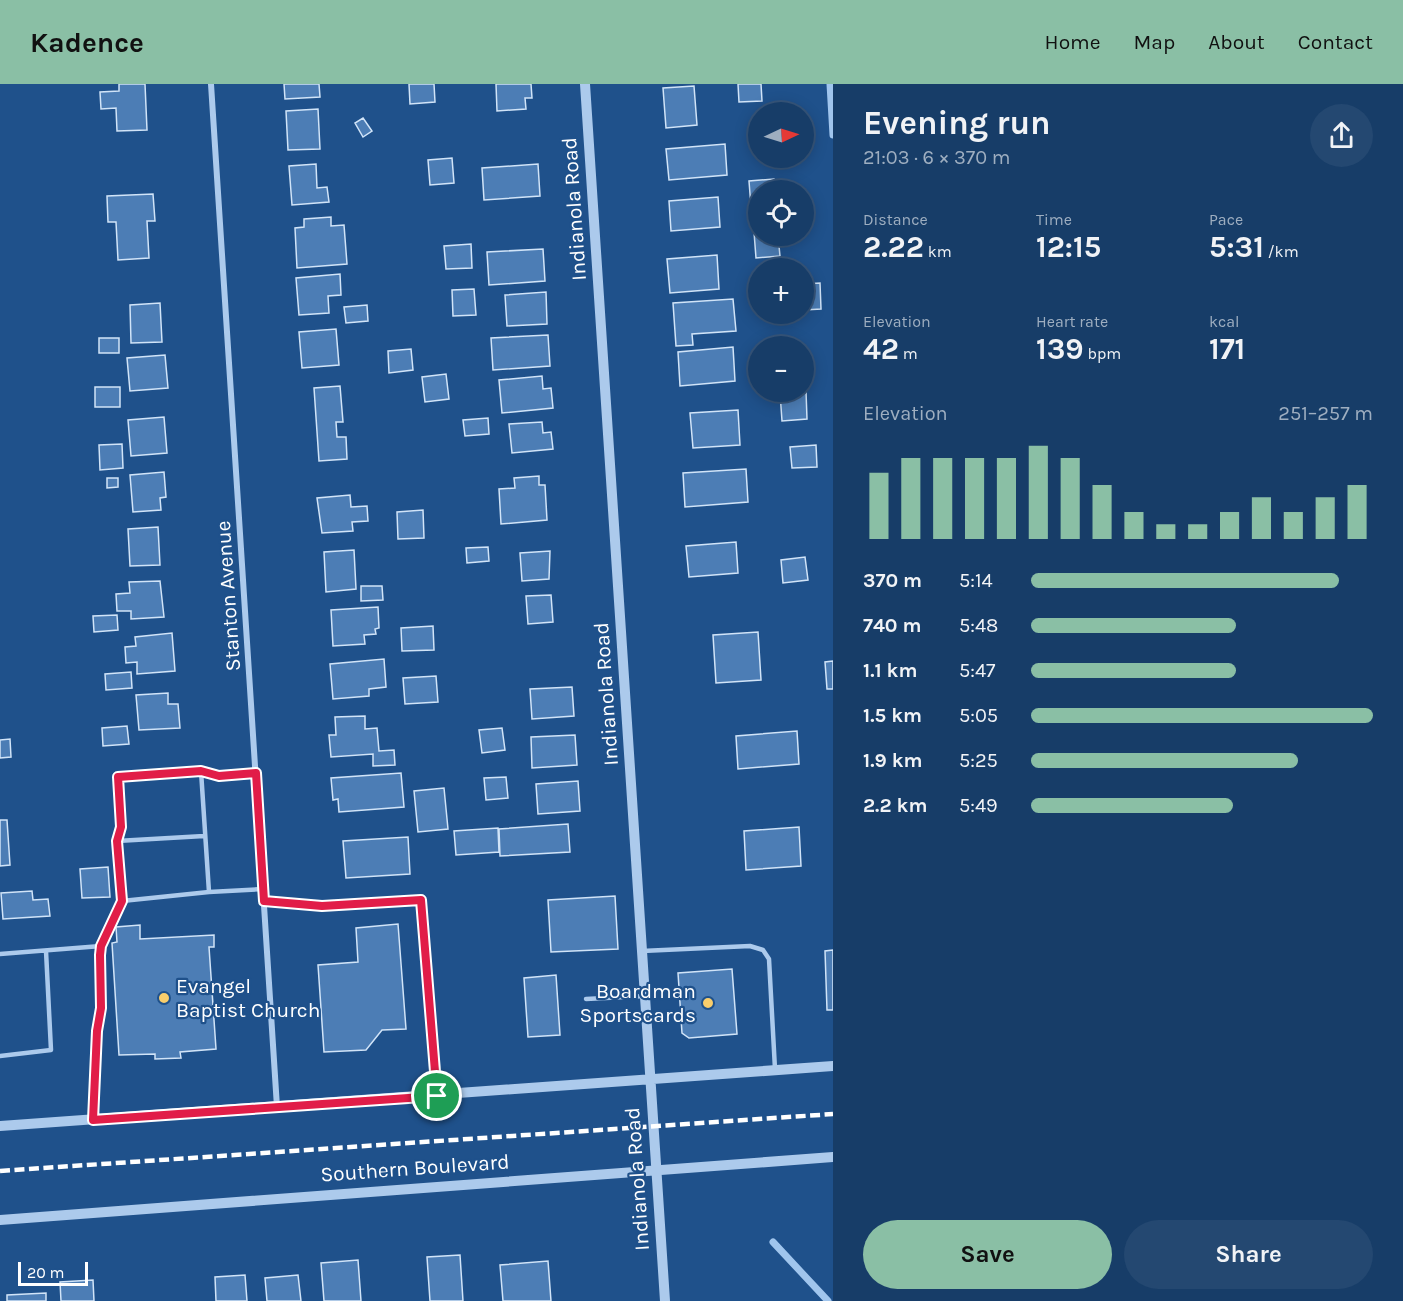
<!DOCTYPE html>
<meta charset="utf-8">
<style>
body{margin:0;font-family:Karla,sans-serif;background:#244871;color:#f1f3f6;height:100vh;display:flex;flex-direction:column;font-size:22px;white-space:nowrap}
*{box-sizing:border-box;margin:0}
p{font-size:20px;color:#9eaec0}
.icon{flex:none;width:33px;height:33px;fill:none;stroke:currentColor;stroke-width:2;stroke-linecap:round;stroke-linejoin:round}
.map{position:relative;flex:1;overflow:hidden}
.details{display:flex;flex-direction:column;background:#173d68;width:570px}
.details>*{flex:none}
.needle{width:39px;rotate:86deg}
.controls{position:absolute;left:748px;top:18px;display:grid;gap:12px}
.controls a{display:grid;place-items:center;width:66px;height:66px;border-radius:50%;background:#173d68;box-shadow:0 3px 15px #0003,0 0 0 2px #36567c;font-size:30px}
.scale{position:absolute;left:18px;bottom:15px;width:70px;box-sizing:border-box;padding-left:6px;border:3px solid #fff;border-top:0;font-size:16px;line-height:21px;white-space:nowrap;color:#fff;-webkit-text-stroke:4px #1f518b;paint-order:stroke}
.pin{position:absolute;display:grid;place-items:center;width:51px;height:51px;color:#fff;margin:-26px;border:3px solid #fff;border-radius:50%;box-shadow:0 2px 6px #0007}
.round{display:grid;place-items:center;flex:none;width:63px;height:63px;border-radius:32px;background:#244871}
.overview{display:flex;align-items:center;justify-content:space-between;height:102px;padding:0 30px}
h1{font-size:33px;font-weight:700;line-height:45px}
.metrics{display:grid;grid-template-columns:repeat(3,1fr);gap:9px;height:102px;padding:6px 30px}
.metrics div{display:grid;align-content:center}
.metrics b{font-size:30px;font-weight:700}
.metrics small{font-size:16px;font-weight:400}
.metrics p{font-size:16px}
.chart{height:168px;padding:12px 30px}
.chart p{display:flex;justify-content:space-between}
.chart svg{width:100%;height:108px;margin-top:6px;stroke:#8abfa5;stroke-width:6}
.button{display:flex;gap:12px;margin-top:auto;padding:12px 30px}
.button a{flex:1;height:69px;border-radius:36px;background:#8abfa5;color:#111;font-size:24px;font-weight:700;line-height:69px;text-align:center}
.button a+a{background:#244871;color:#f1f3f6}
ul{padding:0 30px;list-style:none;font-size:20px}
li{display:grid;grid-template-columns:96px 72px 1fr;align-items:center;height:45px}
li i{height:15px;border-radius:8px;background:#8abfa5}
header{display:flex;align-items:center;gap:36px;box-sizing:border-box;height:84px;padding:0 30px;background:#8abfa5;color:#111}
header strong{font-size:28px}
nav{display:flex;gap:33px;margin-inline-start:auto;font-size:21px}
main{display:flex;flex:1;min-height:0}
.map>svg:first-child{display:block}
</style>
<header>
<strong>Kadence</strong>
<nav><a>Home</a><a>Map</a><a>About</a><a>Contact</a></nav>
</header>
<main>
<div class="map">
<svg width="833" height="1217" viewBox="0 0 833 1217">
<rect width="100%" height="100%" fill="#1f518b"/>
<g fill="none" stroke-linecap="round" stroke-linejoin="round">
<path stroke="#a0c5ed" stroke-width="7" d="M830,0L833,51
M773,1158L828,1217"/>
</g>
<path fill="#4c7db5" stroke="#d1e4f8" stroke-width="1.5" d="M119,0H145L147,46L117,47L116,24L101,25L100,8L119,7Z
M284,0H319L320,13L285,15Z
M409,0H434L435,18L410,20Z
M496,0H531L532,14H525L526,25L497,27Z
M738,0H761L762,17L739,18Z
M694,2L697,41L666,44L663,4Z
M318,25L320,65L288,66L286,27Z
M363,34L372,47L363,53L355,39Z
M725,60L727,91L669,96L666,65Z
M452,74L454,99L430,101L428,76Z
M316,80L317,104L327,103L329,118L292,121L289,82Z
M538,80L540,112L484,116L482,84Z
M774,95L775,106H759V122L751,123L749,97Z
M153,110L155,137H147L149,174L118,176L116,138H108L107,112Z
M718,113L720,143L671,147L669,117Z
M331,133V142L344,141L347,180L297,184L295,144L304,143V135Z
M759,147V152H778L780,172L756,174L754,148Z
M471,160L472,184L446,185L444,162Z
M543,165L545,197L489,201L487,168Z
M717,171L719,205L670,209L667,175Z
M340,190L341,211L328,212L329,229L299,231L296,194Z
M820,199L821,225L804,226V200Z
M474,205L476,231L453,232L452,206Z
M546,208L547,240L507,242L505,211Z
M733,215L736,247L692,250L693,261L676,262L673,219Z
M160,219L162,258L131,259L130,221Z
M367,221L368,237L346,239L344,223Z
M336,245L339,281L302,284L299,248Z
M548,251L550,282L493,286L491,254Z
M99,254H119V269H99Z
M733,263L735,297L680,302L678,268Z
M411,265L413,286L389,289L388,267Z
M165,271L168,304L130,307L127,274Z
M446,290L449,315L425,318L422,293Z
M542,292L543,305L551,304L553,324L502,329L499,296Z
M340,302L343,338H336L337,353H346L347,375L319,377L314,304Z
M95,303H120V323H95Z
M806,307L807,335L782,337L780,309Z
M738,326L740,361L693,364L690,329Z
M164,333L167,369L131,372L128,336Z
M488,334L489,350L465,352L463,336Z
M542,338L543,349L551,348L553,365L512,369L509,340Z
M122,360L123,384L100,386L99,361Z
M816,361L817,383L792,384L790,363Z
M746,385L748,418L685,423L683,389Z
M164,388L166,413L160,414L161,426L133,428L130,391Z
M539,392V401H545L547,436L501,440L499,405L515,404L514,394Z
M107,394H118V403L107,404Z
M350,411L351,423L367,422L368,437L352,438L353,447L322,449L317,414Z
M423,426L424,454L398,455L397,428Z
M158,443L160,481L130,482L128,445Z
M736,458L738,489L689,493L686,462Z
M488,463L489,477L467,479L466,464Z
M354,466L356,505L326,508L324,468Z
M550,467L549,495L522,497L520,469Z
M805,473L808,496L783,499L781,476Z
M160,497L164,533L131,535V527H117L116,510L130,509L129,498Z
M361,502H382L383,516L361,517Z
M551,511L553,538L528,540L526,512Z
M378,523L379,544L375,545L376,550L364,551L365,560L333,562L331,526Z
M117,531L118,546L94,548L93,532Z
M433,542L434,566L402,567L401,544Z
M758,548L761,596L716,599L713,551Z
M172,549L175,587L137,590V578L126,579L125,563L136,562L135,553Z
M384,575L386,603L369,605V612L333,615L330,580Z
M833,577V605H827L825,578Z
M131,588L132,604L106,606L105,590Z
M436,592L438,618L405,620L403,594Z
M572,603L574,632L532,635L530,605Z
M168,609V620H178L180,644L139,646L136,611Z
M365,632V645L377,644L379,667L394,666L395,681L373,682V670L331,673L329,651H336L335,633Z
M127,642L129,660L103,662L102,644Z
M502,644L505,666L482,669L479,646Z
M797,647L799,680L738,685L736,652Z
M575,651L577,681L532,684L531,653Z
M10,655L11,673L0,674V656Z
M401,689L404,723L339,728L338,715L333,716L331,694Z
M506,693L508,714L486,716L484,694Z
M578,697L580,727L538,730L536,700Z
M444,704L448,745L418,748L414,707Z
M0,736H7L10,781L0,782Z
M568,740L570,768L500,772L499,745Z
M799,743L801,782L746,786L744,747Z
M498,744L499,768L456,771L454,747Z
M408,753L410,790L346,794L343,757Z
M108,783L110,813L82,814L80,785Z
M32,807L33,816L48,815L50,832L3,835L1,809Z
M615,812L618,865L551,868L548,816Z
M398,840L406,945L382,946L366,966L324,968L318,881L358,878L356,844Z
M140,841V855L214,851V863H209L216,965L180,968L181,974L155,975V970L119,971L112,859L117,858L116,843Z
M833,866V926H827L825,867Z
M732,885L737,950L689,954L682,949L678,889Z
M556,891L560,951L528,953L524,894Z
M460,1171L463,1217H430L427,1173Z
M358,1176L361,1217H324L321,1179Z
M548,1177L551,1217H503L500,1181Z
M245,1191L247,1217H216L215,1193Z
M298,1191L301,1217H267L265,1194Z
M93,1196L94,1217H61L60,1198Z
M46,1209V1217H7V1211Z"/>
<g fill="none" stroke-linecap="round" stroke-linejoin="round">
<path stroke="#accaec" stroke-width="4.5" d="M201,687L209,808L263,805
M117,757L204,752
M122,817L209,808
M264,817L322,822L421,816L437,1009
M642,867L750,862L763,866L769,875L775,985
M0,870L101,862
M586,915L645,912
M0,972L51,966L46,867
M93,1034L97,947L101,924L100,871L101,862L122,817L117,757L121,743L118,693L201,687L219,692L256,689"/>
<path stroke="#accaec" stroke-width="6" d="M211,0L277,1023"/>
<path stroke="#accaec" stroke-width="10" d="M585,0L665,1217
M0,1042L833,982
M0,1136L833,1073"/>
<path stroke="#fff" stroke-width="4.5" stroke-dasharray="10 4.5" stroke-linecap="butt" d="M0,1087L833,1030"/>
</g>
<g fill="none" stroke-linecap="round" stroke-linejoin="round">
<defs>
<path id="route" d="M201,687L219,692L256,689L264,817L322,822L421,816L437,1012L93,1036L97,947L101,924L100,871L101,862L122,817L117,757L121,743L118,693Z"/>
</defs>
<use href="#route" stroke="#fff" stroke-width="12"/>
<use href="#route" stroke="#e11d48" stroke-width="8"/>
</g>
<g fill="#f9ce6c" stroke="#1f518b" stroke-width="2">
<circle cx="164" cy="914" r="6"/>
<circle cx="708" cy="919" r="6"/>
</g>
<g text-anchor="middle" stroke-width="4.5" stroke-linejoin="round" paint-order="stroke">
<g font-size="21" fill="#fff" stroke="#1f518b">
<text transform="translate(574 125) rotate(-94)" y="7">Indianola Road</text>
<text transform="translate(228 512) rotate(-94)" y="7">Stanton Avenue</text>
<text transform="translate(606 610) rotate(-94)" y="7">Indianola Road</text>
<text transform="translate(415 1084) rotate(-4)" y="7">Southern Boulevard</text>
<text transform="translate(637 1095) rotate(-94)" y="7">Indianola Road</text>
</g>
<g font-size="21" fill="#fff" stroke="#1f518b" text-anchor="start">
<text x="176" y="909">Evangel<tspan x="176" dy="24">Baptist Church</tspan></text>
<text x="696" y="914" text-anchor="end">Boardman<tspan x="696" dy="24">Sportscards</tspan></text>
</g>
</g>
</svg>
<div class="controls">
<a><svg class="needle" viewBox="-14 -14 28 28"><path d="M0-13l5 13h-10z" fill="#e53935"/><path d="M0 13l5-13h-10z" fill="#9eaec0"/></svg></a>
<a><svg class="icon" aria-label="locate" viewBox="0 0 24 24"><circle cx="12" cy="12" r="6"/><path d="M12 2v4M12 18v4M2 12h4M18 12h4"/></svg></a>
<a>+</a>
<a>−</a>
</div>
<div class="scale">20 m</div>
<div class="pin" style="left:437px;top:1012px;background:#1e9e55"><svg class="icon" aria-label="arrive" viewBox="0 0 24 24"><path d="M6 21V4h12l-3 4 3 4H6"/></svg></div>
</div>
<section class="details">
<div class="overview"><div><h1>Evening run</h1><p>21:03 · 6 × 370 m</p></div><a class="round"><svg class="icon" aria-label="share" viewBox="0 0 24 24"><path d="M12 15V3M7 8l5-5 5 5M5 13v7h14v-7"/></svg></a></div>
<div class="metrics">
<div><p>Distance</p><b>2.22<small> km</small></b></div>
<div><p>Time</p><b>12:15</b></div>
<div><p>Pace</p><b>5:31<small> /km</small></b></div>
</div>
<div class="metrics">
<div><p>Elevation</p><b>42<small> m</small></b></div>
<div><p>Heart rate</p><b>139<small> bpm</small></b></div>
<div><p>kcal</p><b>171</b></div>
</div>
<div class="chart"><p><span>Elevation</span>251–257 m</p>
<svg viewBox="0 0 160 44" preserveAspectRatio="none"><path d="M5 44V17M15 44V11M25 44V11M35 44V11M45 44V11M55 44V6M65 44V11M75 44V22M85 44V33M95 44V38M105 44V38M115 44V33M125 44V27M135 44V33M145 44V27M155 44V22"/></svg>
</div>
<ul>
<li><b>370 m</b>5:14<i style="width:90%"></i></li>
<li><b>740 m</b>5:48<i style="width:60%"></i></li>
<li><b>1.1 km</b>5:47<i style="width:60%"></i></li>
<li><b>1.5 km</b>5:05<i style="width:100%"></i></li>
<li><b>1.9 km</b>5:25<i style="width:78%"></i></li>
<li><b>2.2 km</b>5:49<i style="width:59%"></i></li>
</ul>
<div class="button"><a>Save</a><a>Share</a></div>
</section>
</main>
